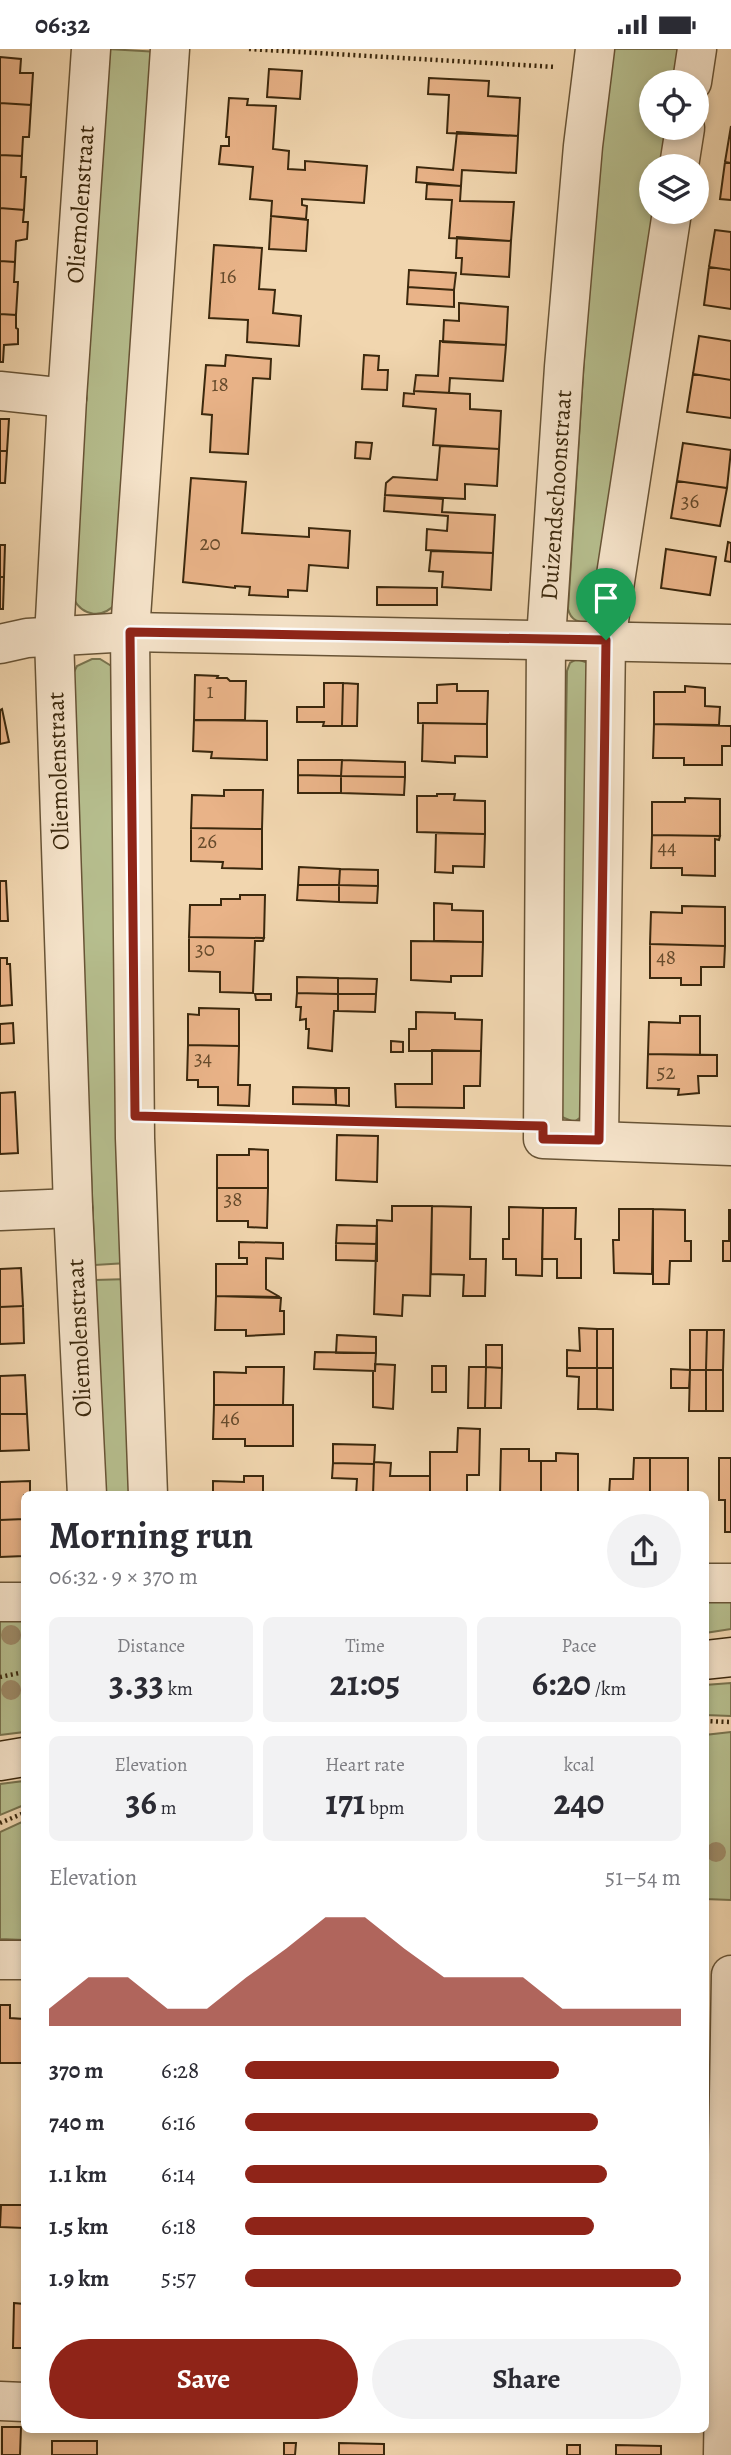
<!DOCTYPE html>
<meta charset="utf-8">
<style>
body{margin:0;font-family:Alegreya,serif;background:#f2f2f3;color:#2b2b33;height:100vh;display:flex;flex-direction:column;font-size:26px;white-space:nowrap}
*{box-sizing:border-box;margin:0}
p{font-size:23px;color:#7c7c81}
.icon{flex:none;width:38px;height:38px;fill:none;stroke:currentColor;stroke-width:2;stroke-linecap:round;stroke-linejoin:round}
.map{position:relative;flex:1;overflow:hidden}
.panel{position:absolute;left:21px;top:1442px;width:688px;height:942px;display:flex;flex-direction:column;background:#fff;border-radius:10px;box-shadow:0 4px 10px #0003}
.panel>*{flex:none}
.tools{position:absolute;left:639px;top:21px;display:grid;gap:14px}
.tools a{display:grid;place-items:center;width:70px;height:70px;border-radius:50%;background:#fff;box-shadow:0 4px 10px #0003;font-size:35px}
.pin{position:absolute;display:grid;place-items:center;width:60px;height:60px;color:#fff;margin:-72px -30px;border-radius:50% 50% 50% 0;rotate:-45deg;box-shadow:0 0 7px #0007}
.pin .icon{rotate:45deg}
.round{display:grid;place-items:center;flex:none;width:74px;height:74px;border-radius:37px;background:#f2f2f3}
.summary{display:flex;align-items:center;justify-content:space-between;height:119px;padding:0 28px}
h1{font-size:38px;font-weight:600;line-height:52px}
.metrics{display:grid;grid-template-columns:repeat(3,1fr);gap:10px;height:119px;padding:7px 28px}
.metrics div{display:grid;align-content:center;border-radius:10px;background:#f2f2f3;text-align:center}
.metrics b{font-size:35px;font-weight:600}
.metrics small{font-size:19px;font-weight:400}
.metrics p{font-size:19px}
.chart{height:196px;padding:14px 28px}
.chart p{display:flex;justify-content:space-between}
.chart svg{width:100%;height:126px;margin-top:7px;fill:#8f2418;opacity:.7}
.action{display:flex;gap:14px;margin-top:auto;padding:14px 28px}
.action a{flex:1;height:80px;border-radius:42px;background:#8f2418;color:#fff;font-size:28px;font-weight:600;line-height:80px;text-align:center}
.action a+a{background:#f2f2f3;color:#2b2b33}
ul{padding:0 28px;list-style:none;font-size:23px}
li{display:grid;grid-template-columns:112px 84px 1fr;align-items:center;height:52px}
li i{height:18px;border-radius:9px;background:#8f2418}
.status{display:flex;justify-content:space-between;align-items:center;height:49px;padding:0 35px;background:#fff;direction:ltr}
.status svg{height:19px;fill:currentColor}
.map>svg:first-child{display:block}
</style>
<div class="status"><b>06:32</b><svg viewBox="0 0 49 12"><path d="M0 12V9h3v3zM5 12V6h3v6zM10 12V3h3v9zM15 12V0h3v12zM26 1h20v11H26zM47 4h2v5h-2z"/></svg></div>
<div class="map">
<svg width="731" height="2406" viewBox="0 0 731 2406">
<rect width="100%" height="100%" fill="#f1d6af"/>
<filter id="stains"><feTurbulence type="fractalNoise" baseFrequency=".00286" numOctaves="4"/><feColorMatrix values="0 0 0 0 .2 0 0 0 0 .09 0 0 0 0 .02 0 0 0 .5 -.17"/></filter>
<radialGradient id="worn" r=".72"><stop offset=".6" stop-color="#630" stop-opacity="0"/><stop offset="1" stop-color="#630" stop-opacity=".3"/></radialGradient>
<path fill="#b6be8e" stroke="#78734e" stroke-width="2" d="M108,0L159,3L116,554C103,570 83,568 73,549Z
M608,0H685L680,33H651V79H673L667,117H651V163H660L590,573C579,574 571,572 568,560L600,61Z
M92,610H100L113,618L127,1214L95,1216L70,631L77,617Z
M577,610L588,614L581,1068L574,1073L562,1068L559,1060L567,622L570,614Z
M129,1230L137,1445H104L95,1231Z
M731,1546V1580L705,1584V1547Z
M0,1566H24V1683L0,1686Z
M731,1634V1667L705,1666V1636Z
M731,1683V1851L705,1850V1686Z
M24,1732V1756L0,1766V1735Z
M24,1772V1891L0,1890V1783Z"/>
<path fill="#e9b388" stroke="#3b280d" stroke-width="2" d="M0,8L21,10L20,24H33L31,56L0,54Z
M269,20L302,22L300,50L267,48Z
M429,29L489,32L488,47L520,49L518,87L447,84L449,46L428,45Z
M229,49L248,50L247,56L276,57L273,100L289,102L288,120L305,121V112L367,117L364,154L302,150V156L307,157L306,170L271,167L272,152L250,150L253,118L219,115L221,97H229V88H226Z
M0,54L31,56L29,88H23L22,107L0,106Z
M731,77V114L725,113Z
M457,83L518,87L516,124L462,121L461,137L416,133L417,118L453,121Z
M0,106L22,107L21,128H26L24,161L0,159Z
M725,113L731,114V151L720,150Z
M427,135L461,137L460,152L514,153L511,192L449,189L452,151L426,150Z
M0,159L24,161L23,173H28L27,190L16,192L15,213L0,212Z
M271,167L308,171L306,202L269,200Z
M715,181L731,183V221L709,218Z
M457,188L511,192L509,228L461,225L462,209H456Z
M214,196L262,199L259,240L275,241L273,264L301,267L299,297L247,293L248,271L209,269Z
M0,212L15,213L14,233H18L16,266L0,265Z
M709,218L731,221V260L704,256Z
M409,221L456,224L454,241L408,238Z
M408,238L454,241V258L407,255Z
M459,254L508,258L506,296L443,293L444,271L459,272Z
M0,265L16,266V279L18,280V295L4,296L3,313H0Z
M699,287L731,292V331L693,325Z
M440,292L506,296L503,332L450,329L449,344L414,342L416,326L438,327Z
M226,306L271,310L270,330L253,329L248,405L210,403L212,366L202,365L206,316L225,317Z
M364,306L379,307L378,321H388L387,341L362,340Z
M693,325L731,331V369L687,363Z
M414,342L470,345V360L501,362L499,400L433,396L436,360L403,357L404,344L414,345Z
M0,370H9L7,402H0Z
M356,393L372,394L370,410L355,409Z
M683,394L731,401L727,439L677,432Z
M440,397L499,400L497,437L465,435V450L385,446L386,434L393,428L437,431Z
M0,402H7L5,434H0Z
M191,429L246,433L242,484L309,488V479L350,482L348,519L309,516L307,542L288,541V548L249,546L250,538L235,537V539L183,533Z
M677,432L727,439L720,477L671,469Z
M385,446L443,450L442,463L495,466L493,504L426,501L427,480L447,482L448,467L384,462Z
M728,493L731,494V513L725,512Z
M0,496H5L4,528H0Z
M666,500L716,508L710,546L661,539Z
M431,502L493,504L491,541L442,538L443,523L429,522Z
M0,528H4L3,560H0Z
M377,538L437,539V556H377Z
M195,626L218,627L217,629H227L230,632H246L245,671H194Z
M324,634H343L342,677H323L324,673H297V658H324Z
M343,634L358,635L357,677H342Z
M453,635H457V642H488L487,675L418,674V654H437V636Z
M685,637L705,639V657L720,658L719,676L654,675V643H685Z
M2,660L9,693L0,695V661Z
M194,671L267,672V711L211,709L212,703L193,702Z
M423,674L487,675V708L455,707V714L422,712Z
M654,675L731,677V697H722V716H684V709H653Z
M298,711H342L341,727L298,726Z
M342,711L405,713V728L341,727Z
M298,726L341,727V744H298Z
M341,727L405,728L404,746L341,744Z
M224,741H263L262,780L191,779L192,746L224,747Z
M437,745H455L454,751L485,752V785L417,783V747H437Z
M685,749L720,750V787L652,786V753H685Z
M191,779L262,780V820L222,819L223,813L191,812Z
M436,784L485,785L484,818L453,817V824L435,823Z
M652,786L720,787L719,791L715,790V827L682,826V819H651Z
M299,818L340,820L339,836H298Z
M340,820L378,821V837L339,836Z
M0,832H6L8,872H0Z
M298,836H339V853L297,851Z
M339,836L378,837L377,854L339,853Z
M240,846H265L264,889L189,888L190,856H221V850H240Z
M434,854L452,855V861L483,862V893L434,892Z
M682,857L725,858V897L650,895L651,863L682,864Z
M189,888L264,889L263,892H255L253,944L220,943V923L189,922Z
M411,892L483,893L482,927H451V933L411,931Z
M650,895L725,897L724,918H701V936H681V929H650Z
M0,909H7V915H10L12,956L0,957Z
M297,928L338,929V945L297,944Z
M338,929L377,930L376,945H338Z
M297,944L338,945V962H334L332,1002L308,999L309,980H306V970L300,971L301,958H296Z
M255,945H271V951H256Z
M338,945H376L375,963L338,962Z
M199,959L239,960V997L188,996V965L199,966Z
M416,963L455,964V970L482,971L481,1002H409V980H416Z
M680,967H700V1006L648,1005L649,973L680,974Z
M13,974L14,994L0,995V975Z
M391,992L403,993V1003H391Z
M188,996L239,997L238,1036H250L249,1057L218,1056V1038H198V1031H187Z
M432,1001L481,1002L480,1037H464V1059L396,1058L395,1035H432Z
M648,1005L717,1006V1027H698L699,1044L678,1046L679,1040L647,1039Z
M293,1038L335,1039L336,1056L293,1055Z
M336,1039H349V1057L336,1056Z
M15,1043L18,1104L0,1105V1044Z
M337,1086L378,1087L377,1133L336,1131Z
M249,1100L268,1101V1139H217V1106H249Z
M217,1139H268L267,1179L248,1178V1172H217Z
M392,1157H432L430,1247L403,1246L402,1267L374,1265L377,1171L392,1172Z
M432,1157L471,1158L470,1210H486L485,1247H463L464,1226L431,1225Z
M509,1158L543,1159L542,1227L516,1226V1210H503V1190H509Z
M543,1159H576L575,1190H581V1229H557V1210H542Z
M619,1160H653L652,1225L614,1224L613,1191H619Z
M653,1160L685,1161V1192H691V1212H670L669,1235H653Z
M729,1161H731V1212H723V1192H729Z
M337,1176L377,1177V1195L336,1194Z
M239,1193L283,1194V1210L266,1209V1240L280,1248L216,1247V1215H247V1209H239Z
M336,1194L377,1195V1212L336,1211Z
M21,1219L23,1257L0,1258V1220Z
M216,1247L281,1249L280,1262H284V1285L246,1287V1281H215Z
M23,1257L24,1294L0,1295V1258Z
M579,1279L597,1280V1319H567V1301L580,1302Z
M597,1280H613V1319H597Z
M690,1281H707L706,1321H690Z
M707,1281H724L723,1321H706Z
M337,1286L376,1288V1304H336Z
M486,1296H502V1319L486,1318Z
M315,1303L376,1304L375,1322L314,1320Z
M375,1315L395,1316L393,1360L373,1358V1322H375Z
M432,1317H446V1343H432Z
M246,1318H284L283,1356H214V1323L246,1324Z
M469,1318H486L485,1359H468Z
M486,1318L502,1319L501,1359H485Z
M567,1319H597V1360H578L579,1328L567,1327Z
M597,1319H613V1361L597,1360Z
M671,1320L690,1321L689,1339H671Z
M690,1321H706V1362H689Z
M706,1321H723V1362H706Z
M25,1326L27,1365H0V1327Z
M214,1356H293V1397H245V1390H213Z
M0,1365H27L29,1401L0,1402Z
M458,1379L480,1380L479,1426H467V1446H430V1403H457Z
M333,1395L375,1396L374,1415L333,1414Z
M501,1400H529V1412H541V1446H500Z
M556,1404L578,1405V1446H541V1412H556Z
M634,1409H650V1446H609L610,1430H633Z
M650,1409H688V1446H650Z
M719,1409H731V1483H725V1451H719Z
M374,1413L391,1414L390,1427H430V1446H373Z
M333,1414L374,1415L373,1446H356L357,1430L332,1429Z
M244,1427H263V1446H213V1432L244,1433Z
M30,1432V1446H24V1470L0,1471V1433Z
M24,1470V1507L0,1508V1471Z
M0,1956H10V1969L24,1970V2014H0Z
M1,2156H24V2179L0,2178Z
M14,2254L24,2255V2299H13Z
M2,2378H21L20,2406H2Z
M52,2392H97V2406H52Z
M284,2394H296L295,2406H284Z
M339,2394L384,2395V2406H339Z
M567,2396H580V2406H567Z
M616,2396L661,2397V2406H616Z"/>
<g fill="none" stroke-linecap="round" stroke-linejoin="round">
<defs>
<g id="street">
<path d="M595,0L583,97L564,318L546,590L543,1090L731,1097"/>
<path d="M692,33L697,0"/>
<path d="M679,117L685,79"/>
<path d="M0,342L67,349"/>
<path d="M0,595L27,589L130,583L731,595"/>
<path d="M599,1091L606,591L672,163"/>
<path d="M0,1162L73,1159"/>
<path id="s1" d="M87,1446L73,1159L54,588L67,349L91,0"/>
<path d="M148,1446L135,1089L130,583L170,0"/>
<path d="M705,1534H731"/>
<path d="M0,1553H24"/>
<path d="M0,1911H24"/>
<path d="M0,2352L24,2353"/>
<path d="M723,2406L731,1926"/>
</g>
<path id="secondary" d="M705,1611L731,1608
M0,1712L24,1708"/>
</defs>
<use href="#street" stroke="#685436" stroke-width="41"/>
<use href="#secondary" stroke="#3b280d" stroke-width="41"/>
<path stroke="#3b280d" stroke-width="4.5" stroke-dasharray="2 3.5" stroke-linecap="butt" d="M249,0L556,18
M169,1068L507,1076
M0,1628L24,1623
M705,1672L731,1673
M0,1774L24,1764"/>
<use href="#street" stroke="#f6e4cb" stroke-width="38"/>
<use href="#secondary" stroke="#f6e4cb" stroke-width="38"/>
</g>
<g fill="#9e8b68">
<circle cx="11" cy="1586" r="10"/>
<circle cx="11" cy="1641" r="10"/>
<circle cx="716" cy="1803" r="10"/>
</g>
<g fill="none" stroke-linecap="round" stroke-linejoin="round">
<defs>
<path id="route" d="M130,583L606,591L599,1091L543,1090V1077L135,1067Z"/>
</defs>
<use href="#route" stroke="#fff" stroke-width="14"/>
<use href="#route" stroke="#8f2418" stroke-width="9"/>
</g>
<g text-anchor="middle" stroke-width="6" stroke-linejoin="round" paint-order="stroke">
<g font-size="21" fill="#664b2c">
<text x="228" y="234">16</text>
<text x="220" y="342">18</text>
<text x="690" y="459">36</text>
<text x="210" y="501">20</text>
<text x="210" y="649">1</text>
<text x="207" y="799">26</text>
<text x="667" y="805">44</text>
<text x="205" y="907">30</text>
<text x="666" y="915">48</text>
<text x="203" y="1016">34</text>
<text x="666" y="1030">52</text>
<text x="233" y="1157">38</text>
<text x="230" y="1376">46</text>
</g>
<g font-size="24" fill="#3b280d" stroke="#f6e4cb">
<text dy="8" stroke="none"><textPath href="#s1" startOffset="1292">Oliemolenstraat</textPath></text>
<text transform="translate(556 446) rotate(-86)" y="8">Duizendschoonstraat</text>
<text transform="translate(58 722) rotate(-92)" y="8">Oliemolenstraat</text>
<text transform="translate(79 1289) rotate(-93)" y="8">Oliemolenstraat</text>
</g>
</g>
<rect width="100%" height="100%" filter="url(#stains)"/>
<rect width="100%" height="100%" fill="url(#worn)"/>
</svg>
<div class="tools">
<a><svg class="icon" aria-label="locate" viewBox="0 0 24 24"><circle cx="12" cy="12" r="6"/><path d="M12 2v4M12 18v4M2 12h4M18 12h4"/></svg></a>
<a><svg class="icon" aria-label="layers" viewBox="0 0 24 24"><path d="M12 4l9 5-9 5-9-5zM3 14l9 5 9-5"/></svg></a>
</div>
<div class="pin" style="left:606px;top:591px;background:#1e9e55"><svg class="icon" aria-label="arrive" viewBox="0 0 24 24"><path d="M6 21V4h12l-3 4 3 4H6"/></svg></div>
<section class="panel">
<div class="summary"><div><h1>Morning run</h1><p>06:32 · 9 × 370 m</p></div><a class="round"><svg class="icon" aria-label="share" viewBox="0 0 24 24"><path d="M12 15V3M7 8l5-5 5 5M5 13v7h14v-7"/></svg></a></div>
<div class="metrics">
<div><p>Distance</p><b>3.33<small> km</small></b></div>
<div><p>Time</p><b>21:05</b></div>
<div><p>Pace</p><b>6:20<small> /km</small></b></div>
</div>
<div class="metrics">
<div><p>Elevation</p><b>36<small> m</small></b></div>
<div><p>Heart rate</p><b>171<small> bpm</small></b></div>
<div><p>kcal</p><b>240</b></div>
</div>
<div class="chart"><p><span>Elevation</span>51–54 m</p>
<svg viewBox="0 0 160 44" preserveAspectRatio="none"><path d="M0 44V38L10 27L20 27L30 38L40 38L50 27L60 17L70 6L80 6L90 17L100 27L110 27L120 27L130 38L140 38L150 38L160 38V44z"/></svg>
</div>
<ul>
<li><b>370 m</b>6:28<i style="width:72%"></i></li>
<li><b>740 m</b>6:16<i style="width:81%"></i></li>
<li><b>1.1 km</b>6:14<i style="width:83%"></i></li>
<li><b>1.5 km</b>6:18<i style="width:80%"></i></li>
<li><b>1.9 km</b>5:57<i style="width:100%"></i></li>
</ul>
<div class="action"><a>Save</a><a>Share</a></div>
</section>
</div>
